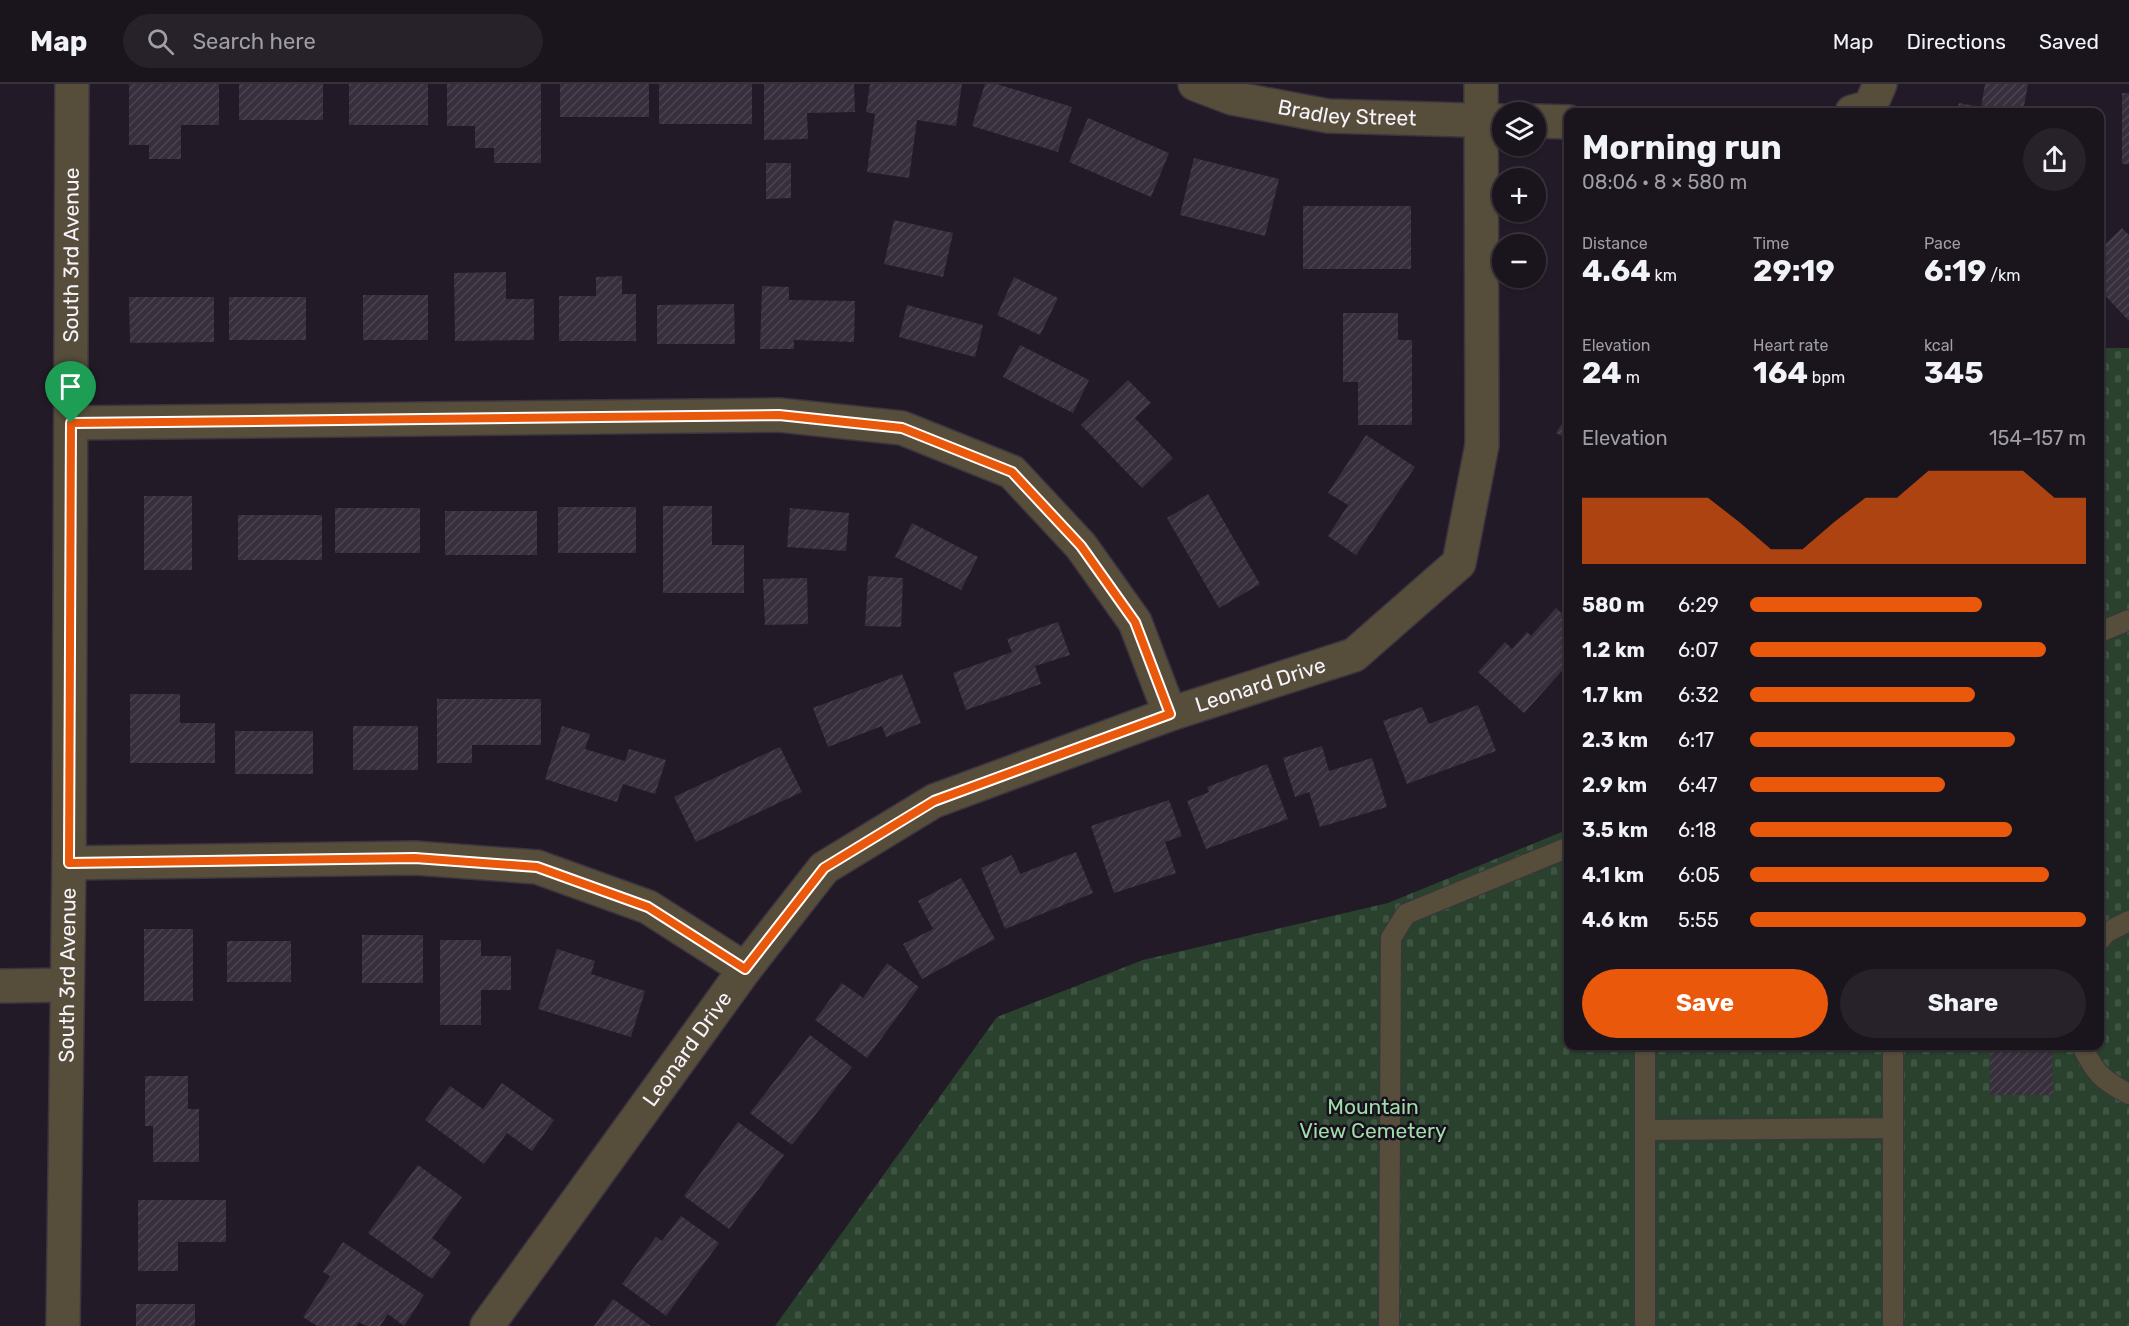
<!DOCTYPE html>
<meta charset="utf-8">
<style>
body{margin:0;font-family:Rubik,sans-serif;background:#27212a;color:#f1f3f6;height:100vh;display:flex;flex-direction:column;font-size:22px;white-space:nowrap}
*{box-sizing:border-box;margin:0}
p{font-size:20px;color:#9f9ea4}
.icon{flex:none;width:33px;height:33px;fill:none;stroke:currentColor;stroke-width:2;stroke-linecap:round;stroke-linejoin:round}
.map{position:relative;flex:1;overflow:hidden}
.sheet{position:absolute;left:1564px;top:24px;width:540px;height:942px;display:flex;flex-direction:column;background:#1a141d;border-radius:12px;box-shadow:0 2px 4px #0004,0 0 0 2px #38333b}
.sheet>*{flex:none}
.fabs{position:absolute;left:1492px;top:18px;display:grid;gap:12px}
.fabs a{display:grid;place-items:center;width:54px;height:54px;border-radius:50%;background:#1a141d;box-shadow:0 2px 4px #0004,0 0 0 2px #38333b;font-size:30px}
.pin{position:absolute;display:grid;place-items:center;width:51px;height:51px;color:#fff;margin:-62px -26px;border-radius:50% 50% 50% 0;rotate:-45deg;box-shadow:0 0 6px #0007}
.pin .icon{rotate:45deg}
.round{display:grid;place-items:center;flex:none;width:63px;height:63px;border-radius:32px;background:#27212a}
.head{display:flex;align-items:center;justify-content:space-between;height:102px;padding:0 18px}
h1{font-size:33px;font-weight:700;line-height:45px}
.metrics{display:grid;grid-template-columns:repeat(3,1fr);gap:9px;height:102px;padding:6px 18px}
.metrics div{display:grid;align-content:center}
.metrics b{font-size:30px;font-weight:700}
.metrics small{font-size:16px;font-weight:400}
.metrics p{font-size:16px}
.chart{height:168px;padding:12px 18px}
.chart p{display:flex;justify-content:space-between}
.chart svg{width:100%;height:108px;margin-top:6px;fill:#ea580c;opacity:.7}
.button{display:flex;gap:12px;margin-top:auto;padding:12px 18px}
.button a{flex:1;height:69px;border-radius:36px;background:#ea580c;color:#fff;font-size:24px;font-weight:700;line-height:69px;text-align:center}
.button a+a{background:#27212a;color:#f1f3f6}
ul{padding:0 18px;list-style:none;font-size:20px}
li{display:grid;grid-template-columns:96px 72px 1fr;align-items:center;height:45px}
li i{height:15px;border-radius:8px;background:#ea580c}
header{display:flex;align-items:center;gap:36px;box-sizing:border-box;height:84px;padding:0 30px;background:#1a141d;border-bottom:2px solid #38333b}
header strong{font-size:28px}
nav{display:flex;gap:33px;margin-inline-start:auto;font-size:21px}
.search{width:420px;height:54px;background:#27212a;display:flex;align-items:center;gap:15px;box-sizing:border-box;padding:0 21px;border-radius:33px;color:#9f9ea4;font-size:22px}
.map>svg:first-child{display:block}
</style>
<header>
<strong>Map</strong>
<div class="search"><svg class="icon" aria-label="search" viewBox="0 0 24 24"><circle cx="10" cy="10" r="6"/><path d="M15 15l6 6"/></svg>Search here</div>
<nav><a>Map</a><a>Directions</a><a>Saved</a></nav>
</header>
<div class="map">
<svg width="2129" height="1242" viewBox="0 0 2129 1242">
<defs>
<pattern id="cemetery-stones" width="16" height="16" patternUnits="userSpaceOnUse" patternTransform="scale(1.5)"><rect width="16" height="16" fill="#29412d"/><path d="M2 7V4a2 2 0 0 1 4 0v3zM10 15v-3a2 2 0 0 1 4 0v3z" fill="#3e5442"/></pattern>
<pattern id="building-hatch" width="6" height="6" patternUnits="userSpaceOnUse" patternTransform="scale(1.5)"><rect width="6" height="6" fill="#372f3c"/><path d="M-1 1l2-2M0 6l6-6M5 7l2-2" fill="none" stroke="#4b434f"/></pattern>
</defs>
<rect width="100%" height="100%" fill="#221b27"/>
<path fill="url(#cemetery-stones)" d="M2100,264H2129V1242H775L997,933L1143,876L1388,819L1569,745V962H2100Z"/>
<path fill="url(#building-hatch)" d="M129,0H219V41H181V75H149V61H129Z
M239,0H323V36H239Z
M349,0H428V41H349Z
M447,0H541V79H494V64H475V42H447Z
M560,0H649V33H560Z
M659,0H752V40H659Z
M764,0H854L855,28L807,29L808,55L764,56Z
M870,0H962L956,42L917,36L909,94L867,88L875,30L866,28Z
M985,0H997L1072,23L1058,68L972,42Z
M1985,0H2028L2023,28H1957L1959,19L1981,23Z
M2122,9H2129V80H2122Z
M1088,34L1169,69L1151,113L1069,78Z
M1194,74L1279,95L1265,152L1180,131Z
M766,79H791V114L766,115Z
M1303,122H1411V185H1303Z
M894,136L953,149L943,193L884,180Z
M2122,144L2129,151V237L2100,206V165Z
M506,188V215H534V256L455,257L454,189Z
M622,192V210H636V257H559V212H596V193Z
M1014,193L1058,214L1040,251L997,231Z
M762,202L789,203V216L855,217L854,258L794,256V265H760Z
M363,211H428V256H363Z
M129,213H214V258L130,259Z
M229,213H306V256H229Z
M734,220L735,260H657V221Z
M907,221L983,241L975,273L899,253Z
M1343,229H1398V256H1412V341H1358V298H1343Z
M1020,261L1089,296L1073,329L1003,293Z
M1128,296L1151,319L1135,334L1173,374L1142,404L1081,341Z
M1569,328V356L1556,349Z
M1366,351L1415,383L1356,471L1328,452L1348,421L1328,409Z
M1208,410L1260,500L1219,524L1167,434Z
M144,412H192V486H144Z
M663,422H712V461H744V509H663Z
M558,423H636V469H558Z
M335,424H420V469H335Z
M790,424L849,429L846,467L787,463Z
M445,427H537V471H445Z
M238,431H322V476H238Z
M912,439L978,473L961,506L895,473Z
M1568,443H1569V464L1565,463Z
M868,492L903,494L901,543L865,542Z
M807,494L808,540L765,541L763,495Z
M1556,524L1569,535V579L1524,629L1478,588L1505,558L1512,565L1527,548L1531,552Z
M1058,538L1070,571L1035,582L1041,600L966,626L953,589L1012,568L1007,555Z
M902,590L921,639L886,653L882,642L828,663L813,624Z
M130,610H180V639H215V679H130Z
M437,615H541V661H472V679H437Z
M1478,621L1496,667L1407,700L1383,637L1422,623L1429,640Z
M353,642H418V686H353Z
M562,642L590,650L585,665L625,677L629,665L666,676L655,710L623,700L617,718L545,695Z
M235,647H313V690H235Z
M1322,662L1329,687L1372,674L1387,723L1320,743L1309,708L1295,713L1283,674Z
M780,663L802,708L696,758L674,713Z
M1267,680L1288,735L1206,765L1187,717L1209,708L1207,703Z
M1169,716L1182,752L1165,758L1176,789L1114,809L1091,742Z
M1076,768L1093,809L1005,845L981,784L1012,771L1020,790Z
M961,794L995,855L922,895L903,860L933,845L918,817Z
M144,845H193V917H144Z
M362,851H423V899H362Z
M440,856H481V872H511V906H481V941H440Z
M227,857H291V898H227Z
M557,865L595,877L591,890L645,907L631,953L538,925Z
M887,879L919,903L867,974L815,936L842,899L863,914Z
M810,951L852,983L792,1061L750,1029Z
M1990,962H2052L2053,1011H1990Z
M145,992H188V1025H199V1078H153V1042H145Z
M502,999L554,1036L532,1067L507,1049L484,1080L425,1036L450,1002L483,1025Z
M738,1038L784,1071L729,1145L684,1112Z
M418,1081L462,1113L432,1154L451,1168L432,1195L368,1149Z
M138,1116H226V1158H178V1187H138Z
M681,1132L719,1159L666,1232L622,1200L656,1153L662,1157Z
M343,1158L424,1211L404,1242L388,1230L380,1242H366L359,1238L356,1242H317L303,1233L330,1192L323,1188Z
M613,1215L651,1242H594Z
M136,1220H195V1242H136Z"/>
<g fill="none" stroke-linecap="round" stroke-linejoin="round">
<defs>
<path id="service" d="M2100,548L2129,536
M2100,856L2107,848L2129,837
M1893,962V1242
M2082,962C2095,989 2102,996 2129,1010
M1645,1046L1893,1044
M1389,1242L1391,854L1406,830L1569,763
M1645,1242V962"/>
<g id="minor">
<path id="s1" d="M1195,0L1232,14L1328,32L1501,37"/>
<path d="M1852,28L1870,23L1880,0"/>
<path d="M1536,37L1569,38"/>
<path d="M71,339L779,331L902,344L1012,388L1081,462L1135,538L1170,630"/>
<path d="M69,779L415,774L537,783L648,823L745,885"/>
<path d="M0,902L66,901"/>
<path id="s2" d="M487,1242L745,885L824,784L934,717L1170,630L1354,571L1459,479L1482,361L1481,0"/>
</g>
<g id="tertiary">
<path id="s3" d="M63,1242L69,779L72,0"/>
</g>
</defs>
<use href="#service" stroke="#3c3540" stroke-width="22"/>
<use href="#minor" stroke="#3c3540" stroke-width="36"/>
<use href="#tertiary" stroke="#3c3540" stroke-width="36"/>
<use href="#service" stroke="#564d3b" stroke-width="20"/>
<use href="#minor" stroke="#564d3b" stroke-width="33"/>
<use href="#tertiary" stroke="#564d3b" stroke-width="33"/>
</g>
<g fill="none" stroke-linecap="round" stroke-linejoin="round">
<defs>
<path id="route" d="M779,331L902,344L1012,388L1081,462L1135,538L1170,630L934,717L824,784L745,885L648,823L537,783L415,774L69,779L71,339Z"/>
</defs>
<use href="#route" stroke="#fff" stroke-width="12"/>
<use href="#route" stroke="#ea580c" stroke-width="8"/>
</g>
<g text-anchor="middle" stroke-width="5" stroke-linejoin="round" paint-order="stroke">
<g font-size="21" fill="#f7f3fb" stroke="#18111d">
<text dy="7" stroke="none"><textPath href="#s1" startOffset="156">Bradley Street</textPath></text>
<text dy="7" stroke="none"><textPath href="#s3" startOffset="1071">South 3rd Avenue</textPath></text>
<text dy="7" stroke="none"><textPath href="#s2" startOffset="1044">Leonard Drive</textPath></text>
<text dy="7" stroke="none"><textPath href="#s3" startOffset="351">South 3rd Avenue</textPath></text>
<text dy="7" stroke="none"><textPath href="#s2" startOffset="342">Leonard Drive</textPath></text>
</g>
<g font-size="21" fill="#9edda7" stroke="#18111d">
<text x="1373" y="1030">Mountain<tspan x="1373" dy="24">View Cemetery</tspan></text>
</g>
</g>
</svg>
<div class="fabs">
<a><svg class="icon" aria-label="layers" viewBox="0 0 24 24"><path d="M12 4l9 5-9 5-9-5zM3 14l9 5 9-5"/></svg></a>
<a>+</a>
<a>−</a>
</div>
<div class="pin" style="left:71px;top:339px;background:#1e9e55"><svg class="icon" aria-label="arrive" viewBox="0 0 24 24"><path d="M6 21V4h12l-3 4 3 4H6"/></svg></div>
<section class="sheet">
<div class="head"><div><h1>Morning run</h1><p>08:06 · 8 × 580 m</p></div><a class="round"><svg class="icon" aria-label="share" viewBox="0 0 24 24"><path d="M12 15V3M7 8l5-5 5 5M5 13v7h14v-7"/></svg></a></div>
<div class="metrics">
<div><p>Distance</p><b>4.64<small> km</small></b></div>
<div><p>Time</p><b>29:19</b></div>
<div><p>Pace</p><b>6:19<small> /km</small></b></div>
</div>
<div class="metrics">
<div><p>Elevation</p><b>24<small> m</small></b></div>
<div><p>Heart rate</p><b>164<small> bpm</small></b></div>
<div><p>kcal</p><b>345</b></div>
</div>
<div class="chart"><p><span>Elevation</span>154–157 m</p>
<svg viewBox="0 0 160 44" preserveAspectRatio="none"><path d="M0 44V17L10 17L20 17L30 17L40 17L50 27L60 38L70 38L80 27L90 17L100 17L110 6L120 6L130 6L140 6L150 17L160 17V44z"/></svg>
</div>
<ul>
<li><b>580 m</b>6:29<i style="width:69%"></i></li>
<li><b>1.2 km</b>6:07<i style="width:88%"></i></li>
<li><b>1.7 km</b>6:32<i style="width:67%"></i></li>
<li><b>2.3 km</b>6:17<i style="width:79%"></i></li>
<li><b>2.9 km</b>6:47<i style="width:58%"></i></li>
<li><b>3.5 km</b>6:18<i style="width:78%"></i></li>
<li><b>4.1 km</b>6:05<i style="width:89%"></i></li>
<li><b>4.6 km</b>5:55<i style="width:100%"></i></li>
</ul>
<div class="button"><a>Save</a><a>Share</a></div>
</section>
</div>
